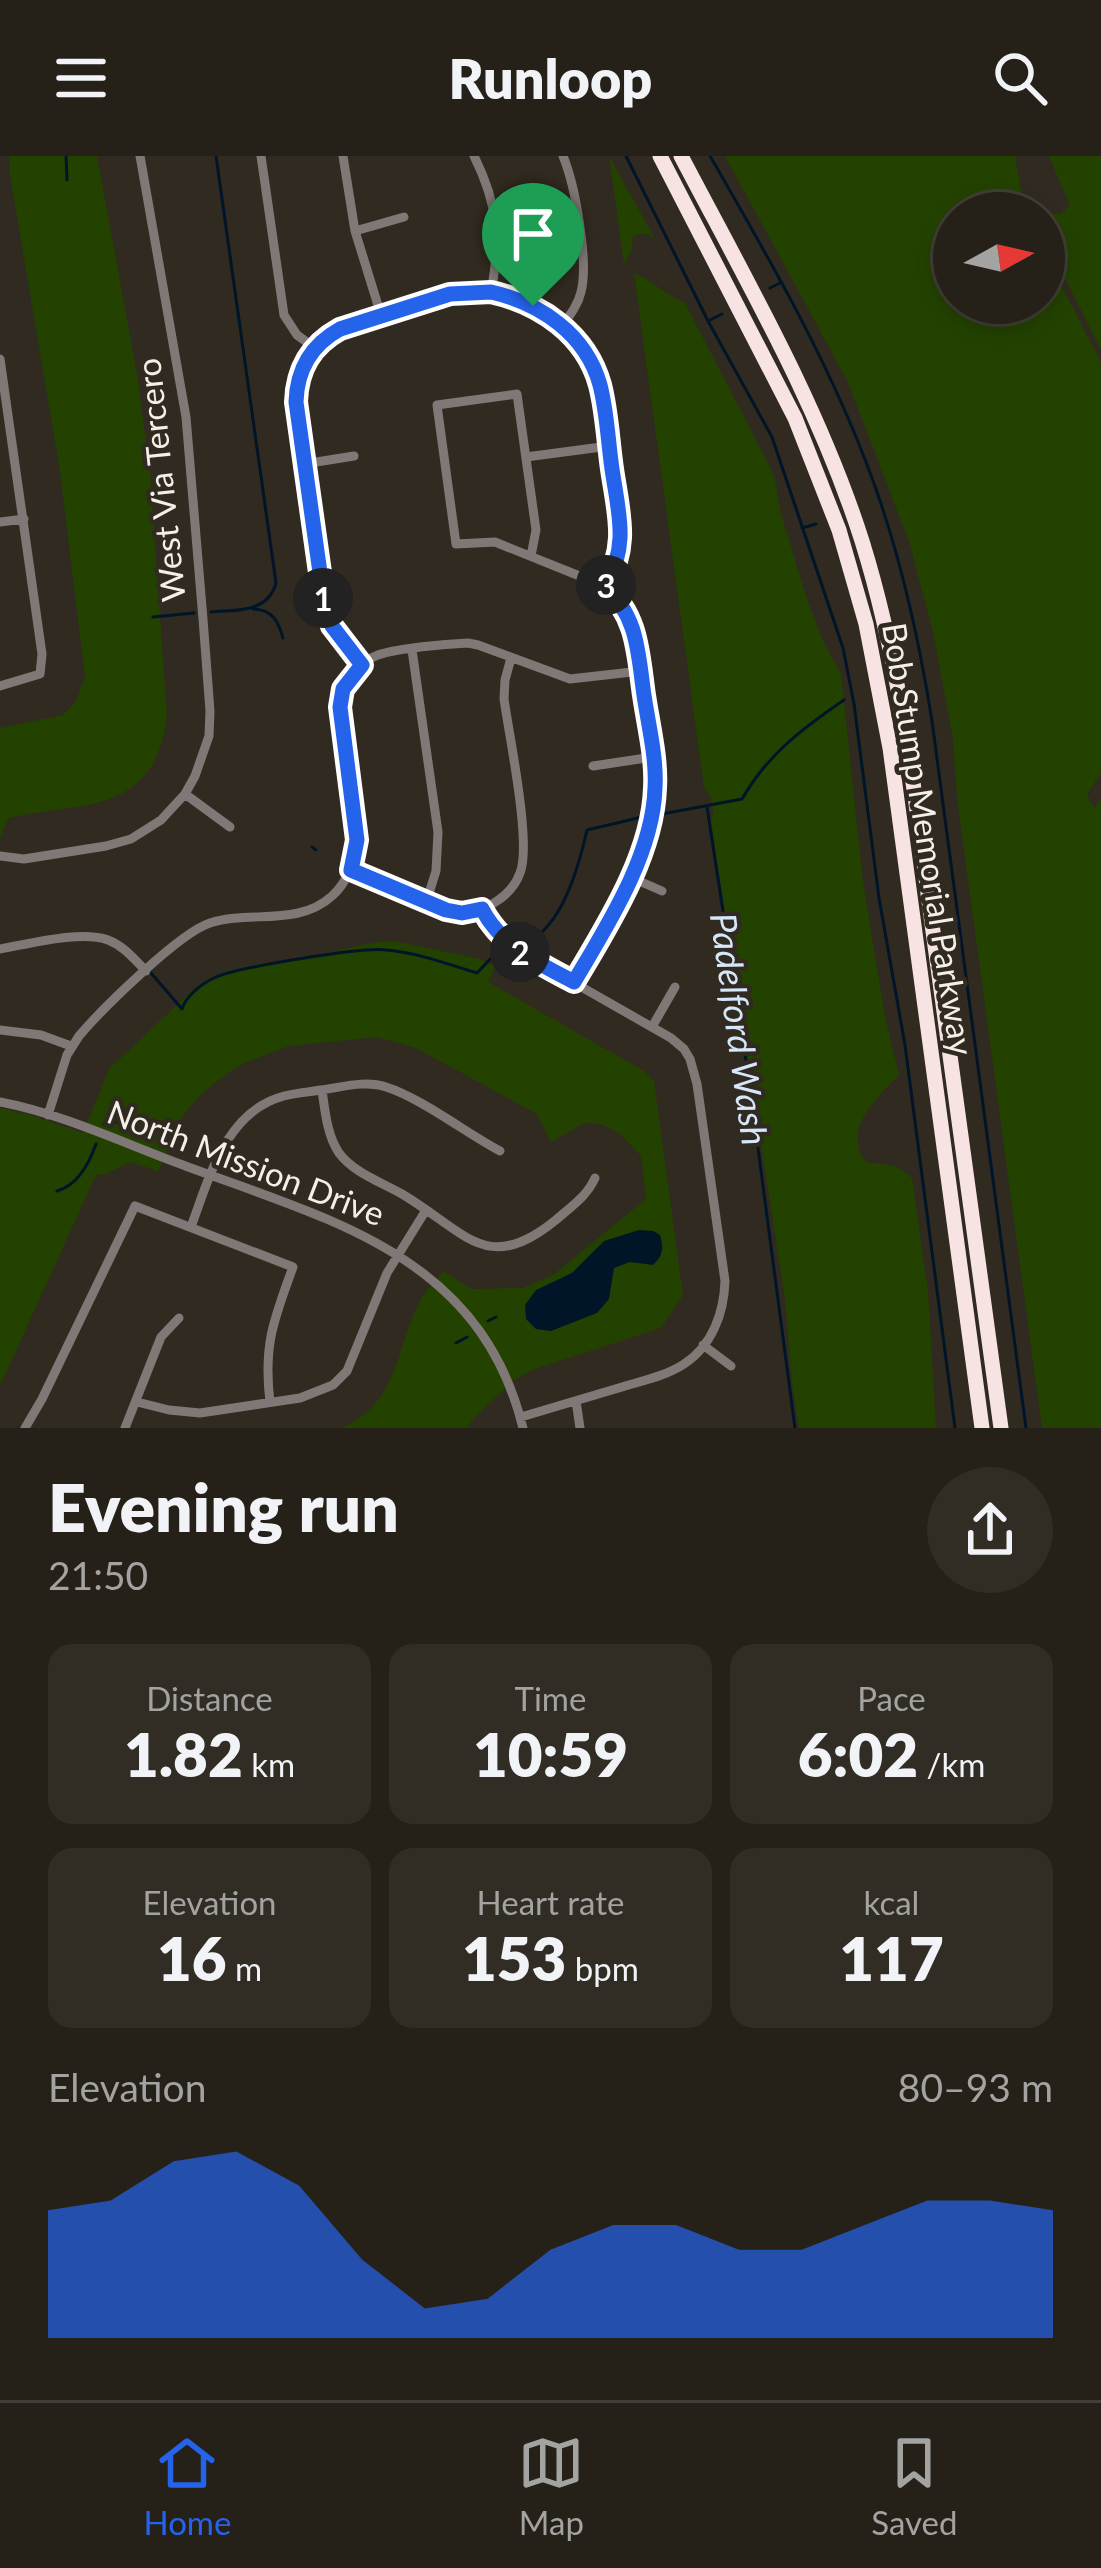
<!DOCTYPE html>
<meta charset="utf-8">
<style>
body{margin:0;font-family:Lato,sans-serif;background:#312d25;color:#f1f3f6;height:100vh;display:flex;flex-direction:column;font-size:45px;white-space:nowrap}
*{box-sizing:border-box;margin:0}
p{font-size:39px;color:#a3a3a2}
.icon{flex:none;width:66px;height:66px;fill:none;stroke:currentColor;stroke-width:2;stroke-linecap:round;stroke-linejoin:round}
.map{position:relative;height:1272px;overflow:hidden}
.details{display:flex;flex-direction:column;background:#252018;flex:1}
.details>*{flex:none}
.needle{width:78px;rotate:82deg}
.fabs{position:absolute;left:933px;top:36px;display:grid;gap:24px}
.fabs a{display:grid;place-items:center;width:132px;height:132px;border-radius:50%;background:#252018;box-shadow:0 6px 18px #0003,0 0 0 3px #423e37;font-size:60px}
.pin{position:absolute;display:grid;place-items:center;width:102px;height:102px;color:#fff;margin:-123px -51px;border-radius:50% 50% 50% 0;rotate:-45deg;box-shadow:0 0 12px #0007}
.pin .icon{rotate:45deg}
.km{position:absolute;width:60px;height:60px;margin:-30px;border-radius:50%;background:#222;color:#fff;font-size:33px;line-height:60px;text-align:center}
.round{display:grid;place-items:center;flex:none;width:126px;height:126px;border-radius:63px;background:#312d25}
.headline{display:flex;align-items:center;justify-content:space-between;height:204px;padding:0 48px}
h1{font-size:66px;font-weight:800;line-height:90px}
.metrics{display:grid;grid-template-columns:repeat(3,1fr);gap:18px;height:204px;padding:12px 48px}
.metrics div{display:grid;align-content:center;border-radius:24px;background:#312d25;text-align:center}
.metrics b{font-size:60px;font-weight:800}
.metrics small{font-size:33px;font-weight:400}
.metrics p{font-size:33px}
.chart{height:336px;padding:24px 48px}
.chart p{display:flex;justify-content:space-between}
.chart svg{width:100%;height:216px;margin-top:12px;fill:#2563eb;opacity:.7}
header{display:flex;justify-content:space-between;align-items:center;height:156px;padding:0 48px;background:#252018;font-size:54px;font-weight:800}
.dock{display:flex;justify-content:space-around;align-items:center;height:168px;border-top:3px solid #423e37;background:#252018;font-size:33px;color:#a3a3a2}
.dock a{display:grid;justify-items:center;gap:6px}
.dock .current{color:#2563eb}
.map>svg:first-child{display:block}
</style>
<header><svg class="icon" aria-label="menu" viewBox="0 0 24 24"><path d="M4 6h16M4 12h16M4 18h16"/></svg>Runloop<svg class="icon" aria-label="search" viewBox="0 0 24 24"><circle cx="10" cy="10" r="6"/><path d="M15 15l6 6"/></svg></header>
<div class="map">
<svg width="1101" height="1272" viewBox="0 0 1101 1272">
<rect width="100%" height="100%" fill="#312a20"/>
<path fill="#234200" d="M9,0H97L137,218L150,316L167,560C155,660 83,645 8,662L0,683V572L63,559L75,547L85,521L60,315L10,19Z
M609,0L655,83L645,77L633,80L631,95L624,108Z
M725,0H1015L1025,57H954V147H1044V95L1101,207V617L1087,638L1094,652L1101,643V1272H1042L957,642L953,583L933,476L909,385L847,224Z
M1049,0H1101V194L1044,81V57L1061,58L1070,49Z
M634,117C653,125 666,139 685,147L774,319L781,358L807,443L822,483L841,518L863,726L884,856L899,919C877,941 841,975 866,1006L896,1010L912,1022L928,1136L936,1272H799L792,1226L785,1142L711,666C715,653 713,641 704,631Z
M394,785L480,803L495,811L488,826L644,915L654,925L683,1139L661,1172L532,1214L514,1224L472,1264L468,1272H342C399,1247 395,1193 420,1145C426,1134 436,1124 444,1115L471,1133L523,1132L553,1119L646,1043L641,1000L619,977L601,968L584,967L551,986L537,958L416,892L376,881L289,890L247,906L229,916L200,939L183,959L158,1015L130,1006L105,1018L96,1019L0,1230V952L31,959L83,977L109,913L196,831C232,805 276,808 317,799C345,794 365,786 394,785Z"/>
<path fill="#001528" d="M639,1074L653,1075L660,1079C664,1092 663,1100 653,1109L630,1106L614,1112L609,1143L597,1157L551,1175L536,1173L526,1163L525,1149L536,1134L572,1117L604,1085Z"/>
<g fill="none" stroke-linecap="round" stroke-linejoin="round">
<path stroke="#001528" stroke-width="3" d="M66,0L67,24
M626,0L708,165L772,281L843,492L854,548L879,742L905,889L955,1272
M710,0C770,104 831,209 872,322C901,401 919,483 932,565L1026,1272
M770,132L780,127
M708,165L722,158
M802,372L816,368
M253,453C272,454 278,464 283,482
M211,456C236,454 268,457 276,427L216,0
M153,461L194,457
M707,651L749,924L795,1272
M662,658L742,643C767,599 803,572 844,544
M312,691L316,694
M527,786C563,770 579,709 587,674L642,661
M151,817L182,853C186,840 201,828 214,822C237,811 362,791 387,794C418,797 447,808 477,817L497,796
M104,968L111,964L127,969
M57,1035C78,1029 89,1008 96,988
M488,1165L496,1161
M456,1187L467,1181"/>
<path stroke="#7f7877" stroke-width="9" d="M261,0L284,159L297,179L315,192
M343,0L355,75L381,159
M474,0C498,48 501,84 491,136
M355,75L404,61
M562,170C570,159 578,149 581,136C589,106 575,29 563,0
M0,203L42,498L40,518L0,530
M526,301L609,290
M304,308L354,300
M0,366L24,363
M531,400L536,374L517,238L437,249L456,388L495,386L597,427L622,447L634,475L656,625L651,665L646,685L617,751L574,826
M412,494L438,676L436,715L426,747
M361,509L336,478L327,460L296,234C300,212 310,192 328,180C347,166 426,142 451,138C465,136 483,135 497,138C526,143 556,160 575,184C604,218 605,263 611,306C618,355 630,386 605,432
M593,610L653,601
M185,638L230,671
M0,700L24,703L106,690L131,683L161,664L185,638L195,620L209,580L210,555L203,463L186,261L140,0
M351,714C383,728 419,751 453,756C480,760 511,742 520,717C532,688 509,579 504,543L505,524L511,502
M630,721L662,735
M481,753L494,774L513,792L671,882L684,893L690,903L697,928L725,1125C724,1157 712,1190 684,1208C666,1220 642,1225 622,1231C588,1241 554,1251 521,1261
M0,793C29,788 81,774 108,784C124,790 134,803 146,815
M652,871L675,831
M0,874L41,879L71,890
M322,934C325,955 327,979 339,997C354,1017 381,1026 402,1038C466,1076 487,1121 557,1063C572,1050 587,1040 595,1022
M0,946C63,958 123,987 183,1009C329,1064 480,1098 523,1272
M48,959L67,899L79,880C102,853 179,777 210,767C250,754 298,771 332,740C401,678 287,533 378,499C398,492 446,488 468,487L478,489L570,523L641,515
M191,1071C209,1022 226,955 284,940C296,937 309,936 321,934C343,931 365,924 386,931C421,942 466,977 500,995
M703,1189L731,1210
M576,1245L580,1272
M137,1246L169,1254L200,1257L300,1242L333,1229L347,1215L387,1117L426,1054
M25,1272L42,1243L135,1050L293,1111C274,1163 263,1189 270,1246
M125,1272L161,1181L179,1162"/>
<path stroke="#f7e4e2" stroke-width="15" d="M660,0L795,262L839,374L866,468L890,592L982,1272
M681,0C747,126 819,250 862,385C901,510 915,639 932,768C955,936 978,1104 1001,1272"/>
</g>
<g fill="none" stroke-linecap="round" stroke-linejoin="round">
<defs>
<path id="route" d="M491,136C540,147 586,178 600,229C607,256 608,285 612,313C619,360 629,388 605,432C636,457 638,494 643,532C647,564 657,600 655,632C653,699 607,770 574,826C537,806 502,791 482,753L462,757L446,754L351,714L357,684L340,551L343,533L362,509L332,470L324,445L296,246C297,213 311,189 340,173L450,138Z"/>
</defs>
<use href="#route" stroke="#fff" stroke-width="24"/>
<use href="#route" stroke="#2563eb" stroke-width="15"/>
</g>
<g text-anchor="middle" stroke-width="9" stroke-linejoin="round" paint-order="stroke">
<g font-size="33" fill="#f4f0e9" stroke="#312a20">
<text transform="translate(161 324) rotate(-96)" y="12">West Via Tercero</text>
<text transform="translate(928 683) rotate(81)" y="12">Bob Stump Memorial Parkway</text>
<text transform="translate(246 1007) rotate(21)" y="12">North Mission Drive</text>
</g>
<g font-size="36" font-style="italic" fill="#d5e7f8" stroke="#312a20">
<text transform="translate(739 873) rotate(82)" y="13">Padelford Wash</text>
</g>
</g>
</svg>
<div class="fabs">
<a><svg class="needle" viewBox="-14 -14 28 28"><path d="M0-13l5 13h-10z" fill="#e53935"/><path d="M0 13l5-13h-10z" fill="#a3a3a2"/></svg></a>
</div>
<div class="pin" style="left:533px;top:150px;background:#1e9e55"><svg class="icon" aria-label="arrive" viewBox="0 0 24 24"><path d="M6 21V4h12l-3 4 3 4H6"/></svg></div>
<b class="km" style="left:323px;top:442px">1</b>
<b class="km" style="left:520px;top:796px">2</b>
<b class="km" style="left:606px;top:429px">3</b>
</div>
<section class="details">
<div class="headline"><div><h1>Evening run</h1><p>21:50</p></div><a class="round"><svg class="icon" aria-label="share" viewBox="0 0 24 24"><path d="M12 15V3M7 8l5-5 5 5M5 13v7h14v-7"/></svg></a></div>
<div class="metrics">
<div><p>Distance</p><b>1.82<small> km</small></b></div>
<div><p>Time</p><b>10:59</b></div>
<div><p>Pace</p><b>6:02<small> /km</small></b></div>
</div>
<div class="metrics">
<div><p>Elevation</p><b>16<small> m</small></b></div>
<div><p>Heart rate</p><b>153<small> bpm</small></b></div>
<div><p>kcal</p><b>117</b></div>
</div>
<div class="chart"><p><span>Elevation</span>80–93 m</p>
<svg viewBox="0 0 160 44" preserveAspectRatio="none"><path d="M0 44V18L10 16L20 8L30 6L40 13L50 28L60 38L70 36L80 26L90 21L100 21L110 26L120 26L130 21L140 16L150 16L160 18V44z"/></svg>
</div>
</section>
<nav class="dock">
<a class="current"><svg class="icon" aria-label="home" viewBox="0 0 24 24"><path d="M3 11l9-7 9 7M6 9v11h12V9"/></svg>Home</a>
<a><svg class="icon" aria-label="map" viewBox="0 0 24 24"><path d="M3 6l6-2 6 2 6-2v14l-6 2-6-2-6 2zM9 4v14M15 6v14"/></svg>Map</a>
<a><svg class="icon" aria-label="saved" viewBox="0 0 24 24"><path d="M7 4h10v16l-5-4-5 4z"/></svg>Saved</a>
</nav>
